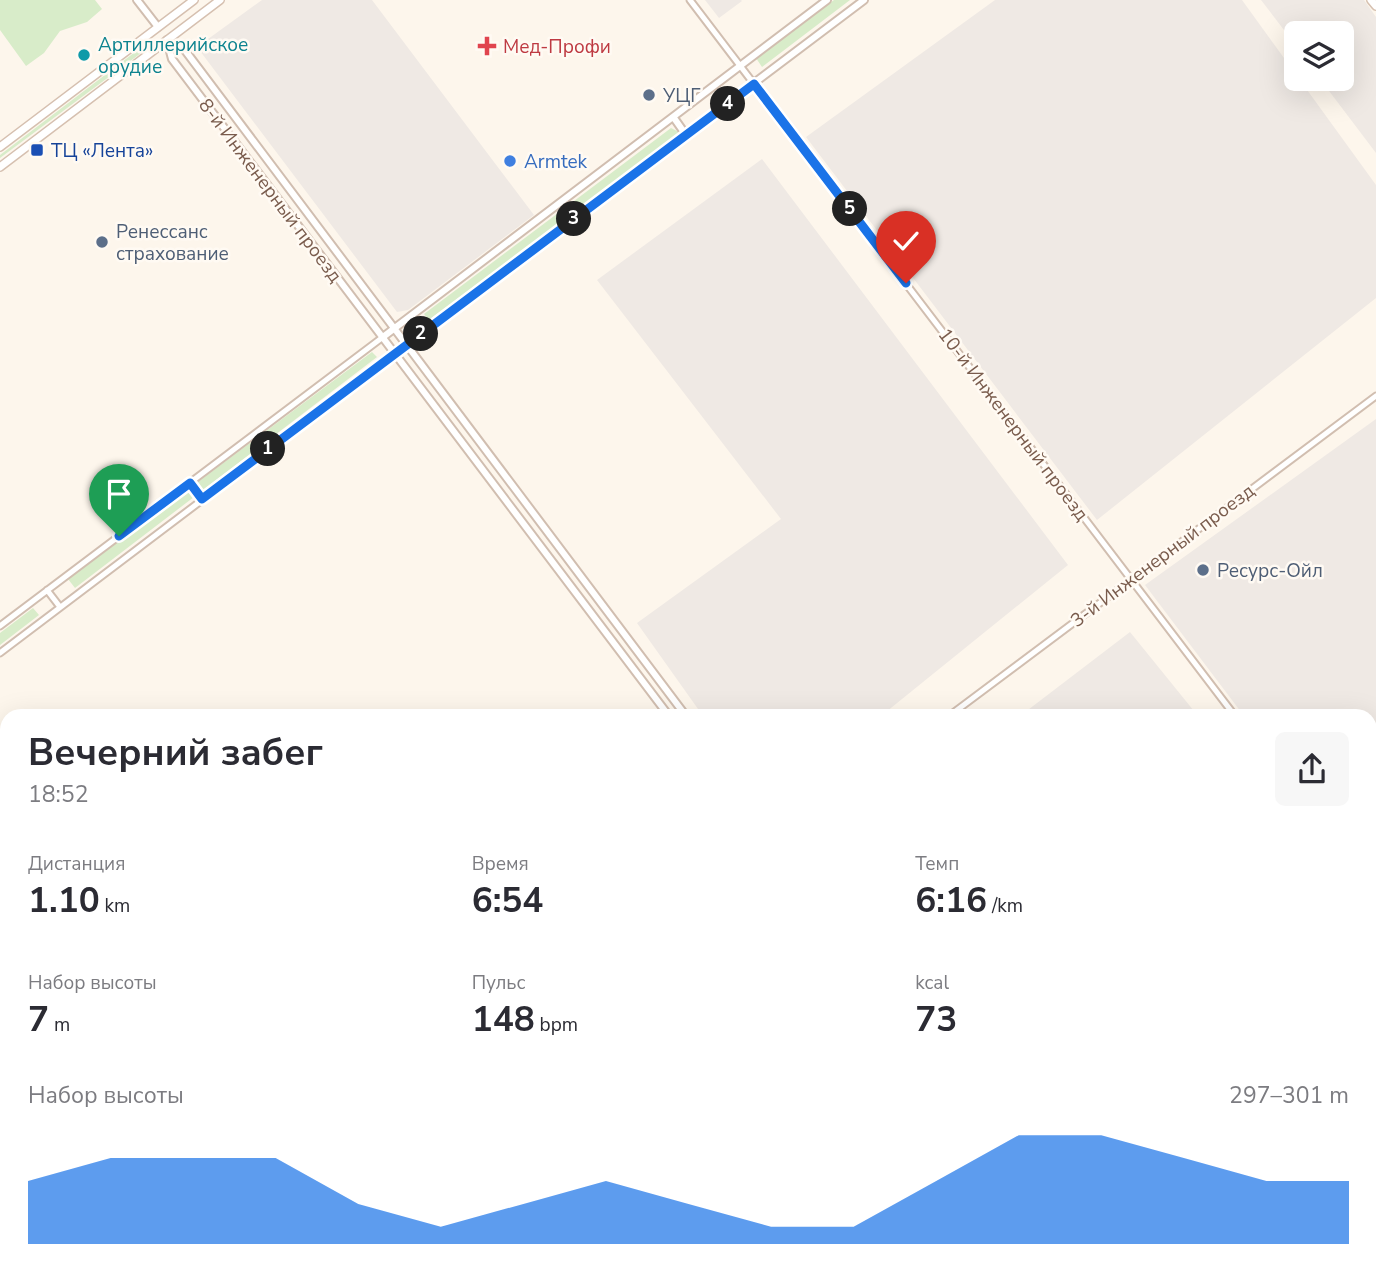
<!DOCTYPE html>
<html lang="ru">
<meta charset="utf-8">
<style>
body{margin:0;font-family:"Nunito Sans",sans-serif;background:#f7f7f7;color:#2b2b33;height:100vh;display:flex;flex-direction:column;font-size:26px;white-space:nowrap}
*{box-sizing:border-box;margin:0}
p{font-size:23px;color:#7c7c81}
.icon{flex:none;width:38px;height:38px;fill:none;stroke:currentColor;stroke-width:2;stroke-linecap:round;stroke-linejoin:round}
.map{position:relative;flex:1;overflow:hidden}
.panel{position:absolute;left:0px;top:709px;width:1377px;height:569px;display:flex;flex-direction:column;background:#fff;border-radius:21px 21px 0 0;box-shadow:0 7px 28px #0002}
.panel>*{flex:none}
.fabs{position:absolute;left:1284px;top:21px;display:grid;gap:14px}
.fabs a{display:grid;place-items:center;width:70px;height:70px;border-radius:10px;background:#fff;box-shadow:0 7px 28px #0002;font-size:35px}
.pin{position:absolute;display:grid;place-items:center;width:60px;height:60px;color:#fff;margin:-72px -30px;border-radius:50% 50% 50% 0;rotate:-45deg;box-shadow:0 0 7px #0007}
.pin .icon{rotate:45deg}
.km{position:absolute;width:35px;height:35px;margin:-18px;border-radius:50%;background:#222;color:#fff;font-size:19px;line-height:35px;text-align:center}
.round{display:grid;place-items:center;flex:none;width:74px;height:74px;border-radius:10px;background:#f7f7f7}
.head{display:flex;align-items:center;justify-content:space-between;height:119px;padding:0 28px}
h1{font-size:38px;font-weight:700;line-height:52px}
.stats{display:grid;grid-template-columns:repeat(3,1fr);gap:10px;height:119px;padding:7px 28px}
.stats div{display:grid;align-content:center}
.stats b{font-size:35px;font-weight:700}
.stats small{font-size:19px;font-weight:400}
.stats p{font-size:19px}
.chart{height:196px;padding:14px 28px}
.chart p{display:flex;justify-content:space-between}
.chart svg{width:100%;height:126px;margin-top:7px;fill:#1a73e8;opacity:.7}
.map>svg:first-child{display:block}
</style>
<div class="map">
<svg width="1376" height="1276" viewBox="0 0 1376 1276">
<rect width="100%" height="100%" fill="#fdf6ec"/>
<path fill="#efe9e4" d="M262,0H372L534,215L408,310L397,312L197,47Z
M705,0H741L742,1L719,18Z
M995,0H1242L1376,185V298L1097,520L806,137Z
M1261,0H1364L1376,17V153L1320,79H1342V33H1297V47Z
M762,159L1068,565L881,716H703L637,623L781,519L597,280Z
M1376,419V890L1370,882V716H1244L1145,585Z
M1130,632L1198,716H1020Z
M1370,930L1376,937V1232L1370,1233Z
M1376,1267V1276H1291L1370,1270V1268Z
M235,1270H535L539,1276H228Z"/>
<path fill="#d8ecc9" d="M0,0H95L102,9L87,22L60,31L44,53L26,66L0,30Z
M834,0H850L762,67L756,58Z
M139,49L141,53L0,158V155Z
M671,128L679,132L677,135L429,320L424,314Z
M372,352L377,357L75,588L68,579Z
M33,608L39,615L0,645V633Z"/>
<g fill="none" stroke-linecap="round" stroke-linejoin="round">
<defs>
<path id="minor" d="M690,0L1235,716
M190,483L202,499
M47,590L60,607
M0,626L383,337
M0,653L395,354
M949,716L1376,396
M1370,894L1376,902
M1370,1242L1376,1241
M545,1270L549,1276
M212,1276L219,1270
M1102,1276L1143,1270"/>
<path id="tertiary" d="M137,0L158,27
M167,40L184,49L686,716
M167,40L172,59L669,716
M674,118L686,135
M383,337L827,0
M395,354L864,0
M1089,1270L1092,1276
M1105,1270L1108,1276"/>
<path id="secondary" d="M1371,0L1376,6
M0,147L194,0
M0,167L220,0"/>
</defs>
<use href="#minor" stroke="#d1beb0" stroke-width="9"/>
<use href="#tertiary" stroke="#d1beb0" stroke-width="10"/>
<use href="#secondary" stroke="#d6c0b0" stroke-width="10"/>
<use href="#minor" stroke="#fff" stroke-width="5"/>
<use href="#tertiary" stroke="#fff" stroke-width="6"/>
<use href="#secondary" stroke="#fff" stroke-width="7"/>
</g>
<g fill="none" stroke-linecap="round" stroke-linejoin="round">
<defs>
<path id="route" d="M119,536L190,483L202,499L754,84L906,283"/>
</defs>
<use href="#route" stroke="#fff" stroke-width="14"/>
<use href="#route" stroke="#1a73e8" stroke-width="9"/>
</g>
<path fill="#e0444e" stroke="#fffaf3" stroke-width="2.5" d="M483.5 35.5h7v7h7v7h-7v7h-7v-7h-7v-7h7z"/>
<circle fill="#0f9aa8" stroke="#fffaf3" stroke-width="2.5" cx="84" cy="55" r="7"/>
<g fill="#5c6f8a" stroke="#fffaf3" stroke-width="2.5">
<circle cx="649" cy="95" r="7"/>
<circle cx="102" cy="242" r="7"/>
<circle cx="1203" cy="570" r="7"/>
</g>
<rect fill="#1a4fb4" stroke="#fffaf3" stroke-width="2.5" x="30" y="143" width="14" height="14" rx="3.5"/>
<circle fill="#3f7fe0" stroke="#fffaf3" stroke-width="2.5" cx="510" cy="161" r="7"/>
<g text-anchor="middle" stroke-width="5" stroke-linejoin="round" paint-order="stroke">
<g font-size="19" fill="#0d838f" stroke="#fffaf3" text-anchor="start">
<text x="98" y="51">Артиллерийское<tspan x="98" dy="22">орудие</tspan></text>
</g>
<g font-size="19" fill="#be3a42" stroke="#fffaf3" text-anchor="start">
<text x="503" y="53">Мед-Профи</text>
</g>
<g font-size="19" fill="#4e5e75" stroke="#fffaf3" text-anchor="start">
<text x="663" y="102">УЦГ</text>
<text x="116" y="238">Ренессанс<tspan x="116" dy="22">страхование</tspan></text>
<text x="1217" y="577">Ресурс-Ойл</text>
</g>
<g font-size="19" fill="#164399" stroke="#fffaf3" text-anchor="start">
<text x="51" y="157">ТЦ «Лента»</text>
</g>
<g font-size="19" fill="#366cbe" stroke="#fffaf3" text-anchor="start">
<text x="524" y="168">Armtek</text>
</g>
<g font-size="19" fill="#7a5c4d" stroke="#fffaf3">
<text transform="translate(271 190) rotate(53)" y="7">8-й Инженерный проезд</text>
<text transform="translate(1014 424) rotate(53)" y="7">10-й Инженерный проезд</text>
<text transform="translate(1162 555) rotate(-37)" y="7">3-й Инженерный проезд</text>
</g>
</g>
</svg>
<div class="fabs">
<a><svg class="icon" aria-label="layers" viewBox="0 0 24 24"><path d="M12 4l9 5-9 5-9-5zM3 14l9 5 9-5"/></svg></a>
</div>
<div class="pin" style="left:119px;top:536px;background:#1e9e55"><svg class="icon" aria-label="arrive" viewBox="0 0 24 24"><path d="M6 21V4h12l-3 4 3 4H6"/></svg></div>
<div class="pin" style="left:906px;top:283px;background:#d93025"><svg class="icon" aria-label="check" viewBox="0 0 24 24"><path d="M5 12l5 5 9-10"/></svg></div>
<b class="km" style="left:268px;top:449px">1</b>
<b class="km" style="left:421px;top:334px">2</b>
<b class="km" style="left:574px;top:219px">3</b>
<b class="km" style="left:728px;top:104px">4</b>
<b class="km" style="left:850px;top:209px">5</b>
<section class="panel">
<div class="head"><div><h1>Вечерний забег</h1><p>18:52</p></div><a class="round"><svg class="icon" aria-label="share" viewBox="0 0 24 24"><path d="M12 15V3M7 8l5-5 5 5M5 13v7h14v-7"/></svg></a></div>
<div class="stats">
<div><p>Дистанция</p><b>1.10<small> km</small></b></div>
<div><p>Время</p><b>6:54</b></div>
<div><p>Темп</p><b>6:16<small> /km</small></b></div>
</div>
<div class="stats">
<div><p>Набор высоты</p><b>7<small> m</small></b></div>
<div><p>Пульс</p><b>148<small> bpm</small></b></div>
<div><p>kcal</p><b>73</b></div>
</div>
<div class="chart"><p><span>Набор высоты</span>297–301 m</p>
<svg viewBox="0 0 160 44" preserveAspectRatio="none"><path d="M0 44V22L10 14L20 14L30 14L40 30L50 38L60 30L70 22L80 30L90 38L100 38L110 22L120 6L130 6L140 14L150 22L160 22V44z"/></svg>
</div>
</section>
</div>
